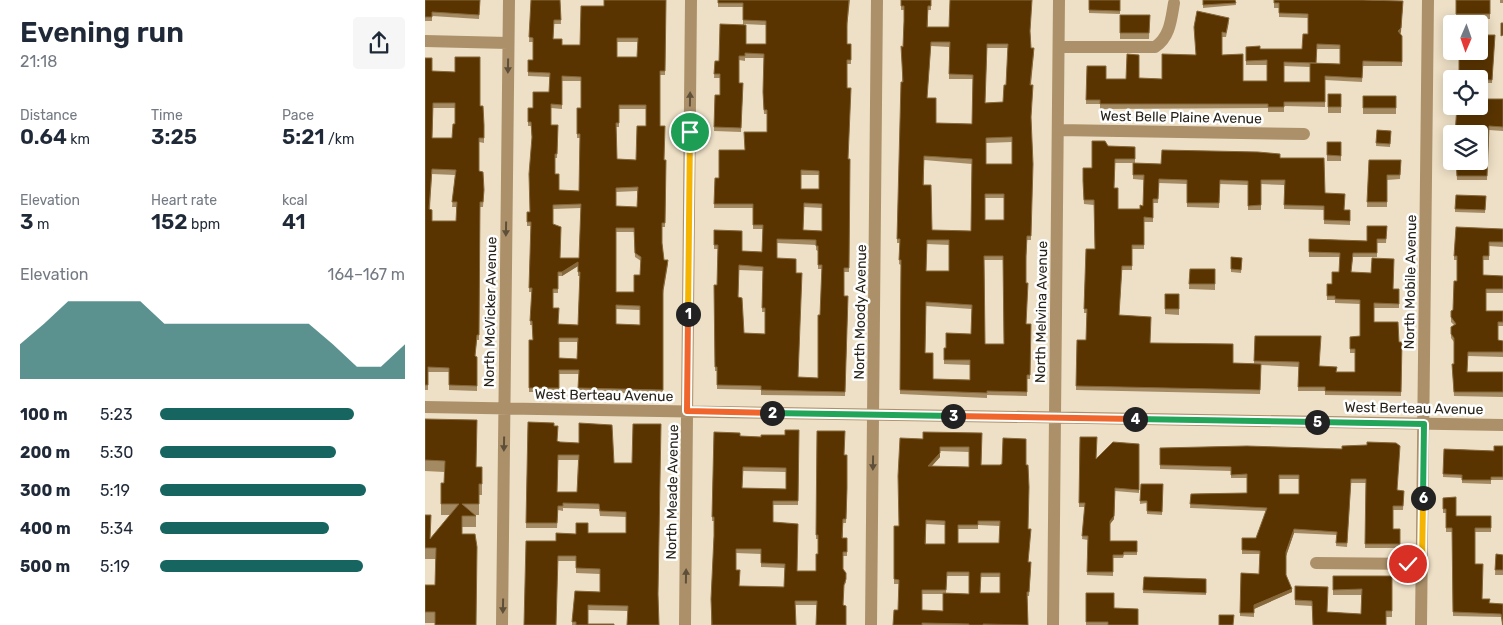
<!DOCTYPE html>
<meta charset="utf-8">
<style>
body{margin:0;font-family:Rubik,sans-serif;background:#f6f6f7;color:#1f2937;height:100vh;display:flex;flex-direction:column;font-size:19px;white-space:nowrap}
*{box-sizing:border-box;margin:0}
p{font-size:16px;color:#747a83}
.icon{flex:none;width:28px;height:28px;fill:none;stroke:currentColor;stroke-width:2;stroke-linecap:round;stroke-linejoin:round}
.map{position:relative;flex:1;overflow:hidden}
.panel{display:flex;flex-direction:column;background:#fff;width:425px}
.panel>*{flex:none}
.needle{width:32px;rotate:182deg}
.buttons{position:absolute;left:1018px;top:15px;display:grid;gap:10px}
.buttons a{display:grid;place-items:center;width:45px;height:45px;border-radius:5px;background:#fff;box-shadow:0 2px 12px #0003;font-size:25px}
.pin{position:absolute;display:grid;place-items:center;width:42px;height:42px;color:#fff;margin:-21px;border:2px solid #fff;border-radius:50%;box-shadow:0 1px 5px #0007}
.km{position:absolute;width:25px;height:25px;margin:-12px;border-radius:50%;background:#222;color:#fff;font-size:14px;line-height:25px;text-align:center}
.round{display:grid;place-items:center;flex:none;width:52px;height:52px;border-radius:5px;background:#f6f6f7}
.overview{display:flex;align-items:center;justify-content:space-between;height:85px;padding:0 20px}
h1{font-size:28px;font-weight:600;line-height:38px}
.metrics{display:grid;grid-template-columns:repeat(3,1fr);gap:8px;height:85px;padding:5px 20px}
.metrics div{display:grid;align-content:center}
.metrics b{font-size:21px;font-weight:600}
.metrics small{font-size:14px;font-weight:400}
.metrics p{font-size:14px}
.chart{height:140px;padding:10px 20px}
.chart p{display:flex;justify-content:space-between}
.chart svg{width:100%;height:90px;margin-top:5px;fill:#176561;opacity:.7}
ul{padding:0 20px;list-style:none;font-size:16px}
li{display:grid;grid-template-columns:80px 60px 1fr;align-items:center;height:38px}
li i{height:12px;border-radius:6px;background:#176561}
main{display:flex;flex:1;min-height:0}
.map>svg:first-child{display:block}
</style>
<main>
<section class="panel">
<div class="overview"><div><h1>Evening run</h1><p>21:18</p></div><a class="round"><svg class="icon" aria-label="share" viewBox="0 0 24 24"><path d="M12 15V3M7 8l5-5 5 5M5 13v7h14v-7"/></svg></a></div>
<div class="metrics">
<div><p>Distance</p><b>0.64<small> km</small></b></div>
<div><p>Time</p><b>3:25</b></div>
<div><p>Pace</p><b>5:21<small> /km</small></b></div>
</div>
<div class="metrics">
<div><p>Elevation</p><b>3<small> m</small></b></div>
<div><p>Heart rate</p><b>152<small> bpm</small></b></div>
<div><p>kcal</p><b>41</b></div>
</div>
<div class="chart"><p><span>Elevation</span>164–167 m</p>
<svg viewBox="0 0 160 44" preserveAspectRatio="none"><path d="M0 44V27L10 17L20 6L30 6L40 6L50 6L60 17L70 17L80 17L90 17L100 17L110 17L120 17L130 27L140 38L150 38L160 27V44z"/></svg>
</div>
<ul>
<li><b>100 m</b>5:23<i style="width:79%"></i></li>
<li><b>200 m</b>5:30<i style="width:72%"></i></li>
<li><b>300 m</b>5:19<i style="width:84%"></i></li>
<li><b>400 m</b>5:34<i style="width:69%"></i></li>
<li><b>500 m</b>5:19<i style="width:83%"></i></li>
</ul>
</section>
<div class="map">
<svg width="1078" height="625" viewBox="0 0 1078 625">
<rect width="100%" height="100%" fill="#eee0c6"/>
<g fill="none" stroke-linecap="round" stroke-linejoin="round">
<path stroke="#ac9069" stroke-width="12" d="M0,41L83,43
M634,47H730C745,37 746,20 749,3
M633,130L879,134
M0,407L1078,425
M891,563L997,564
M77,625L84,0
M260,625L266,0
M446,625L452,0
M628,625L634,0
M996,625L1003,0"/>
</g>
<path fill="#a48a63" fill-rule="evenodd" d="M0,0H55L54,19L7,16V21H0Z
M106,0H135L136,24H129L128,39L137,45H155L179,6L241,0L240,75H235V126L239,160H241L240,227H237V243L239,260L243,264L238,294V394L153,392L154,374H134V392H104V340H108L107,325H105L107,292H104L106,226H102V212H105L107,139L106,126H103V108H108L124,92L125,77L103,76V60H108V42H104ZM192,42H213L212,57H192ZM137,81H156V108H152V138H155L154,191L134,190L130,174V158H132L133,125H126V108L137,109ZM194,109H221V126L211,160L192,159L191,127H194ZM212,191V207L191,206V192ZM156,208L154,258H135L128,224V209ZM191,232H209L210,257L216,261L215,275L209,292H191ZM153,266V276H155L153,325L134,324L128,308V293H133V276H137ZM191,309L215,310V325L191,324ZM134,342H152V359L134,358Z
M293,0H425L422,27V44H426V64H422L423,159H425L424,272H419V296H423L420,396L336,395V390L292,389V371H290L289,285H292L293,249H289V230L317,251L337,252L338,229H328V208H289L290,178H294L320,150L342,132V114H339L338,96L339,58H320V61L314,60V83H318L316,132L289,131L290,95H295V78H289L290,61H294L318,24V7H293ZM319,24L341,25V44H321ZM376,175H394V189H376ZM379,207L397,208V231L378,230ZM352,243L391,245V250L393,251V269H397L393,378L373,377L371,273L352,258ZM314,270L338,271L337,312H340V334L319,333L313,297Z
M476,0H506V10H503V27L605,33L606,48L609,52L606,85V240H602L601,261V324H606L605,379H602V396L562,395V398L475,394L476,265L474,264L475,243H472V239L479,23V10H476ZM506,46L524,47V79H548L547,124L511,123L502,98ZM562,48H583L581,85L578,102L560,103ZM587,142V164H561V143ZM499,160L547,164L546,231L507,230L499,185ZM560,198H579V220H560ZM502,244L524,245V271H501ZM559,260H578L579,344H560ZM501,306L547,309L546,334L521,348H519V364L545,365V380L508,379L500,353Z
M664,0H695V14L664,13Z
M778,0H810L811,5L778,8Z
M849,0L976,32L975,34L977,36V66H938L937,82L900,80V107L859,106V112H843V108L675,109V104H661L662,66L681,79H701L714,78L737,79L770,55L804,22L801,37H797V55L818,81H842V65H821V47L835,49H877L883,34V18L854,17V8H849ZM892,49H915V64L891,63ZM859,66L885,67V82H859Z
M1031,0H1065V19L1031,20Z
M1075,0H1078V3H1075Z
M695,15H725L724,39H695Z
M1070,35L1067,83H1054V79Z
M0,58L7,71L55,106L59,130V143L54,142V171L59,194L58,207H55L54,340H52L50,356L52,357V391L24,390V372H3V390H0ZM8,108H30V124L27,138H7ZM7,174L30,175L27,207H31V221H7L5,209Z
M903,94H916V113H903Z
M938,96H971V114H938Z
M1078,99V131L1064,130L1062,180H1032L1031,161L1054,134Z
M952,130L966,131L965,147L951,146Z
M902,142H916V161H902Z
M683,146L710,147V163L736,164L855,158L920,210H925V225L899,224V210L859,209V185L836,184V210H823V185L795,184L794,208L762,207V184L734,183L733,203H728V222H719V249H707V270H697L694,315L726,343L808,363L829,364L830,336L894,366L911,372H930V353H925V337L935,336V304L910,303V300H902V284H907L914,272L915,257H884V239L942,241L962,226L961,243H952V257H928L926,272L968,289H974V308H949V322L974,342H977L976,396L900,395V391H873L874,367L836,365L835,394L651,390L652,340H661L662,313H659L661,249H670L669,205L659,204L658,185L667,168ZM690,163H708V179L719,180L718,206L715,209H693L689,188Z
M944,160H976L975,179L962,180V207H942Z
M1061,196L1060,213L1030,212V209Z
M1078,229V247L1064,246V260H1058V275L1078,276V293H1061V311H1078V326H1073V340L1078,341V357L1043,356L1042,372H1078V397L1029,396L1027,364H1029V342L1026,338V331L1029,325L1026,322V311L1028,310L1032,281V260H1029V256Z
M806,257L817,258L816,273L806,272Z
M765,269H790V290L764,289Z
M740,294H754V315L740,314Z
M0,419L51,467H57V495H54V515H49L51,516V527H37L10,623H0V585H10L11,559H0V515L5,539L25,515H16V483H19V472L0,471Z
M103,422L129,426L132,441L189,463H207L236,424L203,611L163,610V624L189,625H147L150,591L175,592V574L151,573V561H133L131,541L151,534L201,533V517L175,516L174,509L138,508V511L133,510L132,528H101ZM133,460H153L152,492H132Z
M374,430L373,505H348V522L372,571H391L393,554V539H391L392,431L419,455L422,492L421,523H418V538L422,542V556H418V569L421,583L392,605H370L286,625L289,536V521H287L289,432L315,436L336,437L360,435ZM318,471L361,472V489L317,488ZM311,553L336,554V567L360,568L359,587L314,586L311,570Z
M557,433L556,465H601L603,529V562L606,566L604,596H602L603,625H468L473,610L474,584H469V540L474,526L498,439ZM515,451L544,452V467L507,466L515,457ZM501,524L520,525V544H501ZM553,525L575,526L574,543H533V529H553ZM522,576H544V594L521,593ZM556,577H575V593H555ZM497,594H518V611L497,610Z
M655,437L672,459L714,444V493L690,491L689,519L685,524V541H712V555H699L698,558H688V576L662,575L663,540L657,539L660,507H654Z
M1078,446V480H1066V484L1037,483V478L1018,477L1019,449L1069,451Z
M735,448L917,449L973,490L979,491L978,510H968V529H975V548H940L941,483H926L922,547L911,546L912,535L869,533L861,556V575L867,592L829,609V617L815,616L816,573L834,574L835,554H817V538H831L841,511L765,508L766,494L822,493V478H806V471L735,469ZM854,479H874V494H854Z
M716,484H738L737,515L722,514V503L715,504Z
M1018,498L1031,516H1066V532H1050V564L1057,599L1065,603L1078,604V625H1077L1076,617L1028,616L1027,532H1021V513H1018Z
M1071,554L1078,555V575H1070Z
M908,576H967V617H961L888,625L887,606L870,605V586L902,612L936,614V595H908Z
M719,577L781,579V595L718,593Z
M661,593L689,608L713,625H661Z"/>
<path fill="#86683b" d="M978,1L976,32L973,36V31Z
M153,262V266L137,276V272Z
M515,447V457L503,470V466Z
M690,488L689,519L685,524V521Z
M869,529V533L861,556V552Z
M867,589V592L829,609V605Z"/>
<path fill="#593400" stroke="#86683b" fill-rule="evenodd" d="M0,0H55L54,15L7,12V17H0Z
M106,0H135L136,20H129L128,39H137V45H155L156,6H179V0H241L240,71H235V126H240L239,160H241L240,223H237V243L239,260H243L238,290V390L153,388L154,370H134V388H104V340H108L107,321H105L107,288H104L106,222H102V212H105L104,174L107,137L106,122H103V108H108V92H124L125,73L103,72V60H108V38L104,37ZM192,38H213L212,57H192ZM137,76L156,77V108H152V134H155L154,191L134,190V174H130V154H132L133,125H126V104L137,105ZM194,105H221V126H212L211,160L192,159L191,123H194ZM213,187L212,207L191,206V188ZM156,204L154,258H135L136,227L128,224V205ZM191,228H209L210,253L216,257L215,275H209V292H191ZM153,262V272H155L153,325L133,324L134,308H128V289H133V272H137ZM191,305L215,306V325L191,324ZM134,338H153L152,359L134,358Z
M293,0H424L422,23V44H426V60H422V88H426L423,159H425L424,268H419V296H423L420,392L336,390V386L292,385V367H290L289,285H292L293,245H289V230L317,231V251L337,252L338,225H328V204H289L290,178H294V150H320L319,132H342V110H339L338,92L339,54L320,53V56H314V83H318L316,128L289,127L290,95H295V74H289L290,61H294L295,24L321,25V44H341V21L318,20V3H293ZM376,170L394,171V189H376ZM379,203L397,204V231L378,230ZM352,239L391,240V246H393V265H397L395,315H393V378L373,377L377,273H371V259L352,258ZM314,265L338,267L337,308H340V334L319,333L317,298L313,297Z
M476,0H506V6H503L502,27H524L525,0H607L605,31L606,48H609L605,85H608L606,117L608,164L606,236H602L601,256V283H603L601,324H606L605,375H602V392L562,391V393L475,390L476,260H474L475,239H472L476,82H478L476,46L478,47L479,21V6H476ZM506,42H525L524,74L548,75L547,124L511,123V98H502ZM562,44H583L581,85H579L578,102L560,103ZM587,137V164H561V138ZM499,156L547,159L546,231L507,230L506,185H498ZM560,194H579V220H560ZM502,240H524V271H501ZM559,256H578L579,344H560ZM501,302L547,305L546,334L521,333V348H519V360H545V380L508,379V353H500Z
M664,0H695V11L664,10Z
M778,0H810L811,3L778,5Z
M849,0H938L978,1L976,28L973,31L977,36V62L938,61L937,78L900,76V102H859V107H843V104H675V100H661L662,66H681V79H701L702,54L714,55V78L737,79V54L771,55L769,27L772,11L804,18L801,33L797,32V55L818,54V81H842V60L821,61V47L835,46V49H877L878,34H883V14L854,13V3H849ZM892,44L915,45V64L885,63V82H859V62L891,63Z
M1031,0H1065V14H1031Z
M695,15H725L724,33H695Z
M1076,23H1078V35L1076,36Z
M1054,35H1070L1067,80L1034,79V51H1054Z
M30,57H55V106H58L59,125V138H54V171L58,172L59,190L58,202H55L54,335H52L50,356L52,357V386L24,385V368L3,367V385H0V58H7V71L30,72ZM8,103H30V124H28L27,138H7ZM7,169L31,170L27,202H32L31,221H7V210L4,209Z
M903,94H916V107H903Z
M938,96H971V108H938Z
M1054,99H1078V127L1064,126L1062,176H1032L1031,161H1054V134H1030L1032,106H1054Z
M952,130L966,131L965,144L951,143Z
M667,141H680L683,146L710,147V159H690L689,188H693V209H715V205L718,206L719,175H708V163L736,164L737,150L833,152L855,154V158H899L900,193L920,194L919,210H925V221L899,220V206L859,205L860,180H836V205L823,206V181L795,180L794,203H762V180L734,179L733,199H728V218L719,217V245H707V266H697L694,315L726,317L725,343L808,344V363L836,364L835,390L651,386L652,340H661L662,309H659L661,249H670L669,200H659L658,181V168H667Z
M902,142H916V156L902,155Z
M944,160H976L975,175H962V202H942Z
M1031,195L1061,196L1060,210L1030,209Z
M942,226H962L961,239H952V253H928L926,272L946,273L947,258L969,259L968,289H974V304L949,303V322H973L974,342H977L976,392L900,391V387H873L874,362L829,361L830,336H896L894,366L912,367L911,372H930V349H925V337L935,336V300L910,299V296H902V284H907V272H914L915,253L884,252V239L942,241Z
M1031,227L1078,229V242H1064V256H1058V275L1078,276V289H1061V311H1078V322H1073V340L1078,341V352H1043L1042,372H1078V392H1029L1027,364H1029V338L1026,334V327L1031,324L1026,317V311L1028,310L1029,281H1032V256H1029Z
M806,257L817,258L816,270L806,269Z
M765,269H790V284H764Z
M740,294H754V309H740Z
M0,419L52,420L51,467H57V484H54V504H37L51,516H37V534H50L52,547L51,625H10V612H0V585H10L11,548H0V515H6L5,539L34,504H16V483H19L20,461L0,460Z
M103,422L129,423V426H133L132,441L135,442L154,443V423L187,425L189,463H207L208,424H236L233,594L234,625H202L203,606L163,605V624H189V625H151V622H147L150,591L175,592V569L151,568V556H133L131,625H99L101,541H131V533L151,534V523H163V533H201V512L175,511L174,504L138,503V506H133L132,523H101ZM133,455H154L152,492H132Z
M360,430H374L373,501H348V522L373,524L372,571H391V554H393V535H391L392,431H420L419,455H422V488L421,519H418L417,538H422V552H418V569L421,573V579L419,585L418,605L421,606V625H391L392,601H370L371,625H287L286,599L289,536V517H287L289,432L315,433V436L336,437V435H360ZM318,467L361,468V489L317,488ZM311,549H336V563L360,564L359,587L314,586L315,570H311Z
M498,432L557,433L556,465H575L577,464L578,438L601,439V465H603L604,487L603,529H606L603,562H606L604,592H602L603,625L558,624V625H544V624L497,623V625H468L469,610H473L474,580L469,579V526H474L473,476L475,438L498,439ZM515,447H544V467L503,466L515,453ZM501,520L520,521V544H500ZM553,521H575L574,543H533V525H553ZM522,572H544V594L518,593V611L497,610V590H521ZM556,573H575V593H555Z
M655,437H672L671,459L688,442L714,444V490L690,488L689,516L685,521V541H712V552H699L698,555H688V572H662L663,536H657L660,503H654Z
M942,442L971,443L975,446L972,490L979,491L978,506H968V529H975V544H940L941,479H926L922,543H911L912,532L869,529L861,552V575L867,589L829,605V613H815L816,573L834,574L835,551L817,550V538H831L842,508L765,504L766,494L822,493V474L806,475V467L735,465V448L822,446L917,449V446L942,445ZM854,475H874V494H854Z
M1069,446H1078V477H1066V480H1037V475L1018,474L1019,449L1069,451Z
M716,484H738L737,512L722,511V501H715Z
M1031,497V516H1066V528H1050V564H1058L1057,599H1065L1064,603L1078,604V625L1076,614L1028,612L1027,528H1021V509H1018V498Z
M1071,554L1078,555V570H1070Z
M908,576H967V611H961V625H888L887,601L870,600V586L903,587L902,612L936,614L937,589L908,590Z
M719,577L781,579V593L718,590Z
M661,593H689V608L713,609V625H683V622H661Z
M794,615H809L808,625H794Z"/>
<defs><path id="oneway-solid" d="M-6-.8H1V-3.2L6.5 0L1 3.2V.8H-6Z" transform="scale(1.25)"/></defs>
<g fill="#5d4f39">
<use href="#oneway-solid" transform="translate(83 66) rotate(91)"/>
<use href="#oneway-solid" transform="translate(265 99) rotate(-89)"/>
<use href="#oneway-solid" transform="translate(81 229) rotate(91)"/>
<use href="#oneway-solid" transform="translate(79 444) rotate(91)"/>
<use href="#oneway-solid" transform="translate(448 463) rotate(91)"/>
<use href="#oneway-solid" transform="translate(261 576) rotate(-89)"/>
<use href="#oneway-solid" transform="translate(78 606) rotate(91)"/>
</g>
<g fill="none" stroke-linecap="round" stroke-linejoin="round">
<defs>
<path id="split-1" d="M263,314L265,132"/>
<path id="split-2" d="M263,314L262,411L347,413"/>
<path id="split-3" d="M347,413L528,416"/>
<path id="split-4" d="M528,416L710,419"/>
<path id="split-5" d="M710,419L892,422"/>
<path id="split-6" d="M892,422L999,424L998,498"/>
<path id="split-7" d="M983,564H997L998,498"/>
</defs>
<use href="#split-1" stroke="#fff" stroke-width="10"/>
<use href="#split-2" stroke="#fff" stroke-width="10"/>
<use href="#split-3" stroke="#fff" stroke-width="10"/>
<use href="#split-4" stroke="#fff" stroke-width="10"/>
<use href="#split-5" stroke="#fff" stroke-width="10"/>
<use href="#split-6" stroke="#fff" stroke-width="10"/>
<use href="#split-7" stroke="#fff" stroke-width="10"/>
<use href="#split-1" stroke="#f5b400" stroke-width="6"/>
<use href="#split-2" stroke="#f0652b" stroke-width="6"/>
<use href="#split-3" stroke="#22a559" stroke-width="6"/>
<use href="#split-4" stroke="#f0652b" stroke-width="6"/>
<use href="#split-5" stroke="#22a559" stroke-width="6"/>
<use href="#split-6" stroke="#22a559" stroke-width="6"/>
<use href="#split-7" stroke="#f5b400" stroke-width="6"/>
</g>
<g text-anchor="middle" stroke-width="5" stroke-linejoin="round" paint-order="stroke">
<g font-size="14" fill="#282319" stroke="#fff">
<text transform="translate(756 117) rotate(1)" y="5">West Belle Plaine Avenue</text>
<text transform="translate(985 282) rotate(-89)" y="5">North Mobile Avenue</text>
<text transform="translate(65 312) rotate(-89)" y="5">North McVicker Avenue</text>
<text transform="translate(435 312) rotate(-89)" y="5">North Moody Avenue</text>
<text transform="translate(616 312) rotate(-89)" y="5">North Melvina Avenue</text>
<text transform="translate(179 395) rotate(1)" y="5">West Berteau Avenue</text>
<text transform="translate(989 408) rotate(1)" y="5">West Berteau Avenue</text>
<text transform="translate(247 492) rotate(-89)" y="5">North Meade Avenue</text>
</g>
</g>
</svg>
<div class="buttons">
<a><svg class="needle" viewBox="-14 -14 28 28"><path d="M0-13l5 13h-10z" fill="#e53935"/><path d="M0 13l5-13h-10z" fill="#747a83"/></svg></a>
<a><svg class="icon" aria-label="locate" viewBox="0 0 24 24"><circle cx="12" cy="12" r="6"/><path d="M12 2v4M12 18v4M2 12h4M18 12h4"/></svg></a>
<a><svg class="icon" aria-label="layers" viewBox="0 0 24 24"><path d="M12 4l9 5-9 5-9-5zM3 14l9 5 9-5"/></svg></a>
</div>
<div class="pin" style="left:265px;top:132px;background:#1e9e55"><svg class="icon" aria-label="arrive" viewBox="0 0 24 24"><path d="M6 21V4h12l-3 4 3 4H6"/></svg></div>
<div class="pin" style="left:983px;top:564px;background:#d93025"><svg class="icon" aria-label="check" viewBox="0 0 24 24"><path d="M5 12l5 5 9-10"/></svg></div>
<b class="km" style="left:263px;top:314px">1</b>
<b class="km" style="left:347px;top:413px">2</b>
<b class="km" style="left:528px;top:416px">3</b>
<b class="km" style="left:710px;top:419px">4</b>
<b class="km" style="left:892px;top:422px">5</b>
<b class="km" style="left:998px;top:498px">6</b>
</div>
</main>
